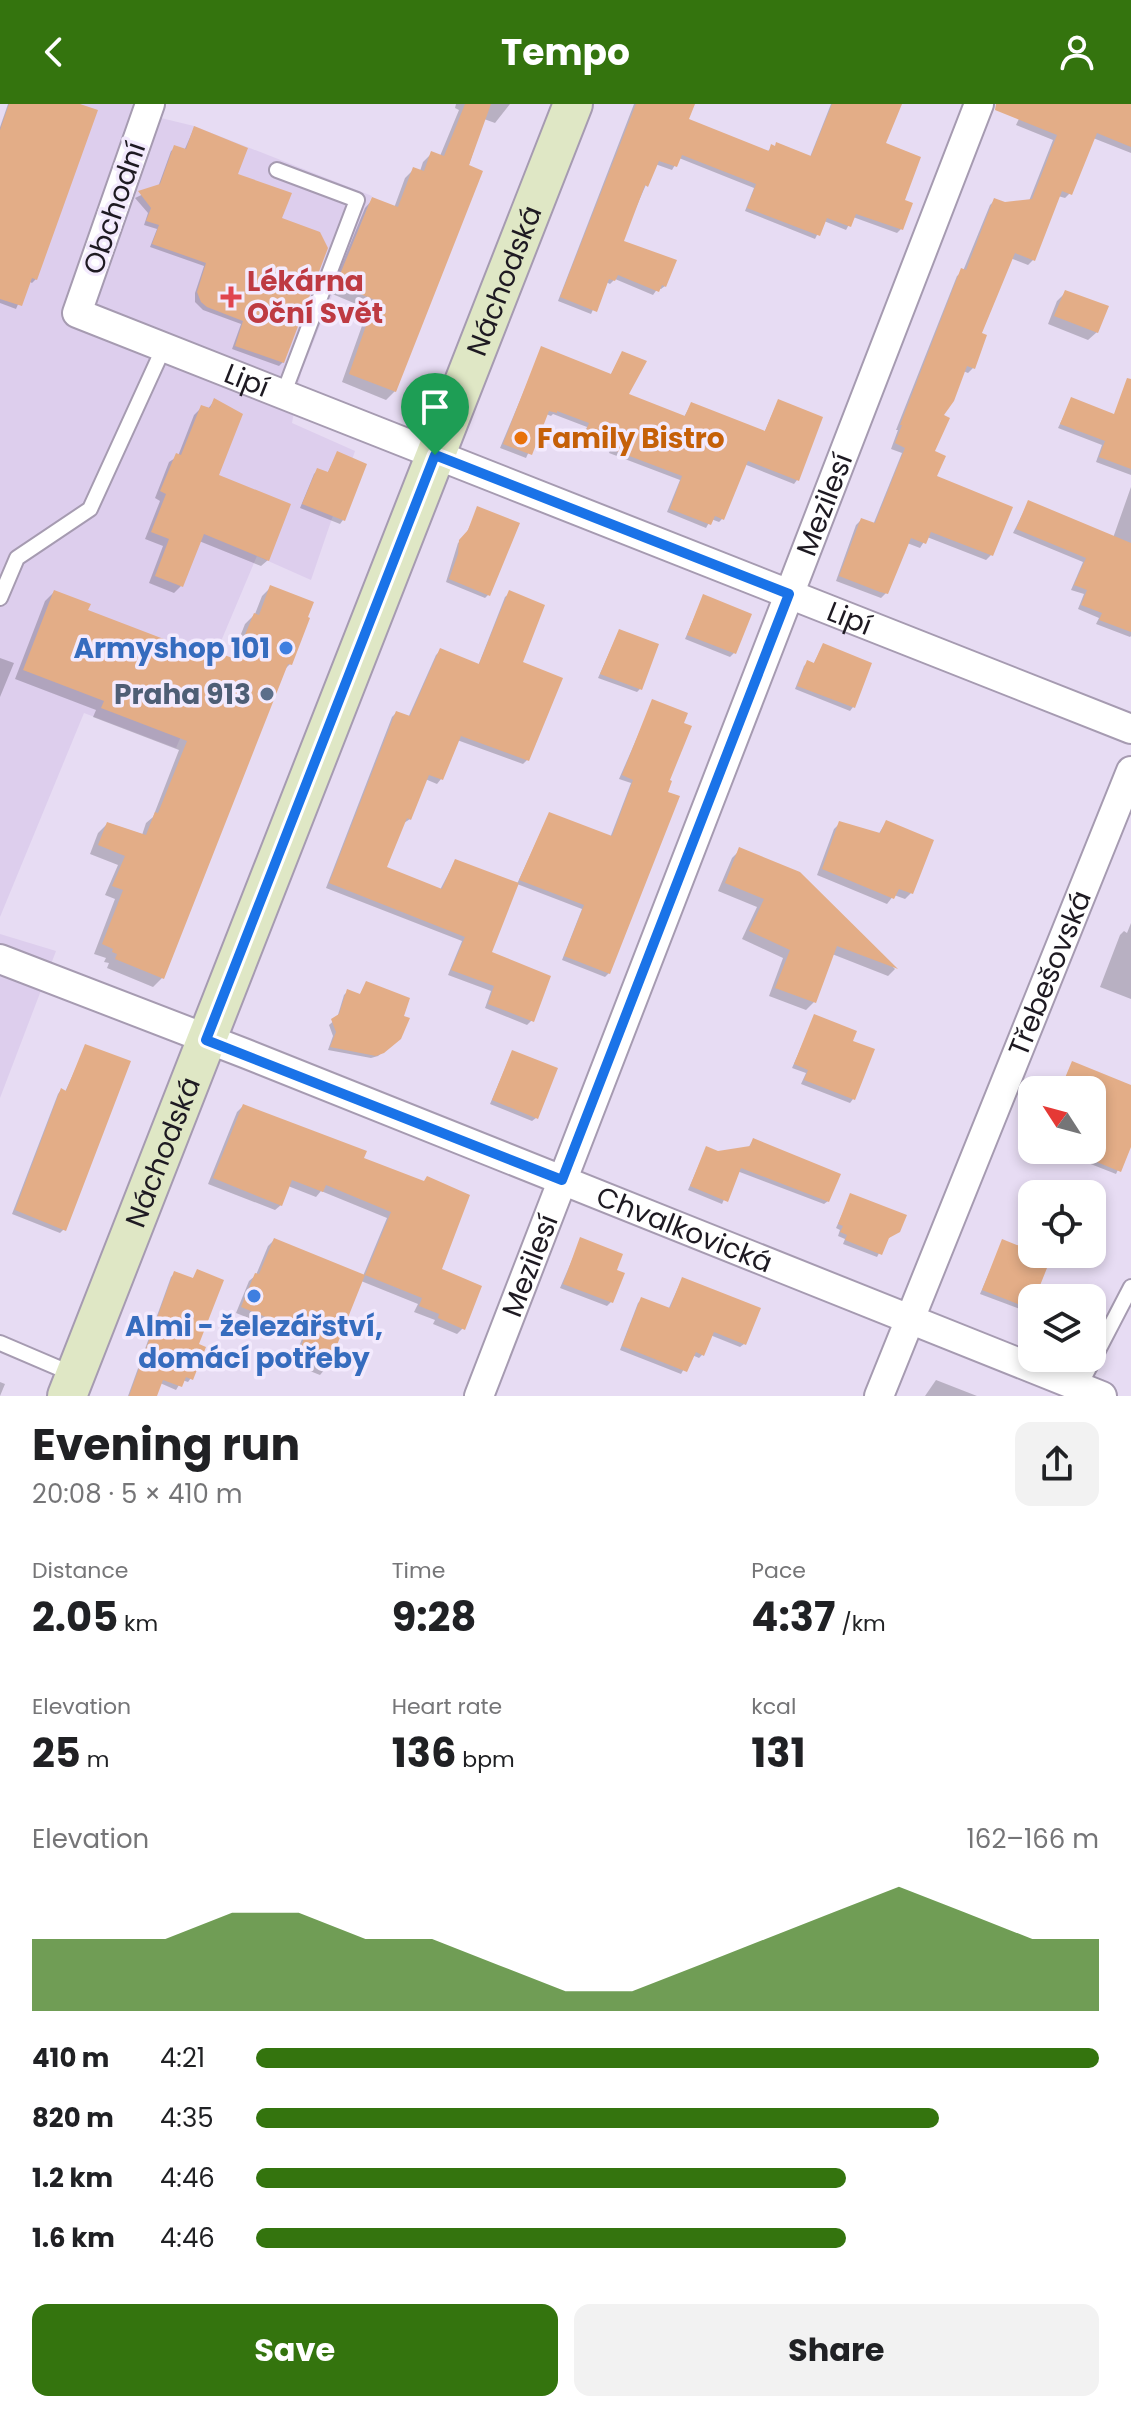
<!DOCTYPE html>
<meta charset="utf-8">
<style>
body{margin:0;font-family:Poppins,sans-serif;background:#f2f2f2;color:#202124;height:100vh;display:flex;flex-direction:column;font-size:30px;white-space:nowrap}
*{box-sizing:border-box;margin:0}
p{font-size:26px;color:#757577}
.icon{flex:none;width:44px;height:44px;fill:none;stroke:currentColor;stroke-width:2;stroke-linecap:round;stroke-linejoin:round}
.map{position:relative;height:1292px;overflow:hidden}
.drawer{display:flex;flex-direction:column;background:#fff;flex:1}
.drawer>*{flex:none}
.needle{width:52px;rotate:306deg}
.controls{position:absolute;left:1018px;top:972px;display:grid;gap:16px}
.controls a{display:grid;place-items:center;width:88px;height:88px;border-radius:16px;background:#fff;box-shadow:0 4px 12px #0003;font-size:40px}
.pin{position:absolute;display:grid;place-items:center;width:68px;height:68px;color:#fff;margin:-82px -34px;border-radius:50% 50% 50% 0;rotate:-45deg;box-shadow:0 0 8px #0007}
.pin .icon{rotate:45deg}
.round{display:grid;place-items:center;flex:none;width:84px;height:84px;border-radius:16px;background:#f2f2f2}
.summary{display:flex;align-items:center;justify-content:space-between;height:136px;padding:0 32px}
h1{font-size:44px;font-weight:700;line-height:60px}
.figures{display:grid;grid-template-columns:repeat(3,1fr);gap:12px;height:136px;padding:8px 32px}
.figures div{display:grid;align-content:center}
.figures b{font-size:40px;font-weight:700}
.figures small{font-size:22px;font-weight:400}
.figures p{font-size:22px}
.chart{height:224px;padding:16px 32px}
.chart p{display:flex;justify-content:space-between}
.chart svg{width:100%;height:144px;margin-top:8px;fill:#34740e;opacity:.7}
.primary-button{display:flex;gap:16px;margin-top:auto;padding:16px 32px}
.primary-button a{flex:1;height:92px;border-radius:16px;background:#34740e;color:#fff;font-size:32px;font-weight:700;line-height:92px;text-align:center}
.primary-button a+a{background:#f2f2f2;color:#202124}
ul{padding:0 32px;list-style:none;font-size:26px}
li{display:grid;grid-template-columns:128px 96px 1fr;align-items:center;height:60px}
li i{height:20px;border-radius:10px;background:#34740e}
header{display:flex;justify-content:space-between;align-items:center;height:104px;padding:0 32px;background:#34740e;color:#fff;font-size:36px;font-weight:700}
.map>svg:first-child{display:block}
</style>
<header><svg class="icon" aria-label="back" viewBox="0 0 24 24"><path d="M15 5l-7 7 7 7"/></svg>Tempo<svg class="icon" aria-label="person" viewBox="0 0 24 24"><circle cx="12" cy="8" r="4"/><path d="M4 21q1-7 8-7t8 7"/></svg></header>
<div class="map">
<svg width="1131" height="1292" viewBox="0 0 1131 1292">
<rect width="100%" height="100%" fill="#e7dcf3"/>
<path fill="#ddceed" d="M9,0H133L132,7L194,22L372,92L301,269L292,319L355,347L311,476L257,452L176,644L84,609L0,813V25Z
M0,830L56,847L0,994Z"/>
<path fill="#0003" d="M8,0H74L36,175L32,179L28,177L16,205L0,199V23Z
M456,0H510L495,19L484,15L395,287L386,296L342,278L368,205L330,189L365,104L373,95L394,104L405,74L414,65L420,67L423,58L432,49L440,52L459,6L455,4Z
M634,0H693L687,16L767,48L772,43L810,53L831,0H899L884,40L903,98L901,125L897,129L853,113L846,126L824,117L815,135L745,107L754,84L679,54L672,66L655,60L621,138L665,182L661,185L658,184L653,191L615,175L610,180L606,178L591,210L558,197Z
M1026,0H1131V49L1093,34L1070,89L1065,94L1058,92L1033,156L1028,161L1010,154L979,230L973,264L968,269L963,267L941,312L933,349L935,373L991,451L986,456L927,433L920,444L907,439L886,489L881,494L836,477L856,421L861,416L873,421L902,349L891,345L898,326H896L957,172L963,167L990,101L995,96L1005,100L1029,97L1053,36L1016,21Z
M194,24L236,71L280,116L283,258L279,262L232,245L241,220L203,206L195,198V189L204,162L150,143L157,125L144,121L148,109L135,94L158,83L171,47L175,44L184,47Z
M1066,188L1097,228L1088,236L1048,220L1057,197Z
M542,244L610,272L622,249L626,291L684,313L691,300L764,329L778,297L797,376L794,380L744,360L722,415L719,418L711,415L706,424L667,408L680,376L609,349L615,334L605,330L597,342L582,335L587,323L553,310L551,312L546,310L526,354L500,344Z
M1072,295L1131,318V371L1096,358L1102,341L1058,324Z
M215,296L216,372L268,456L261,462L199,437L181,482L174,489L149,479L163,442L145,435L160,397L155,394L169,358L178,352L194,311L201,304L207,306Z
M337,350L343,416L340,420L300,404L314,370L318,366L327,370Z
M1131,383V532L1130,533L1096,520L1099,514L1078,505L1084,490L1071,486L1083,458L1013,429L1028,399L1113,434Z
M478,405L489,490L485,494L446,478L458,439L465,432Z
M271,483L290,560L284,566L162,874L153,883L107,864L109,859L104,858L106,854L94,850L115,795L105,791L118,761L90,750L98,729L107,720L142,731L146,719L153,713L179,646L93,613L96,606L15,575L45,497L54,488L86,507L214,557L219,551L231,555L245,520L255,510L262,492Z
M510,489L520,559L528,655L523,660L457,636L441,675L437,680L425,675L410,715L404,719L385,764L440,786L455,757L489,849L532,916L527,921L485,904L491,887L448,871L462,837L326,784L392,613L396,609L408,614L436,551L440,547L478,562L505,493Z
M703,493L734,549L730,553L685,535Z
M619,527L640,585L637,588L598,574Z
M823,541L853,603L850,607L795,585L804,562L808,558L813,561Z
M0,554L14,559L0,593Z
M653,597L668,677L609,869L605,873L562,856L582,805L517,780L549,710L610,734L631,679L619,675Z
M886,718L911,789L905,795L894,791L887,800L817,771L834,725L840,719L878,731Z
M740,746L799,769L895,865L888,872L832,850L814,898L806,906L769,892L783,854L742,835L757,803L718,787L732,754Z
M1131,819V895L1100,883L1120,831L1124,827L1127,829Z
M367,879L395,938L378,952L371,954L328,946L333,932L329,921L337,914L344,891L348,887L359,892Z
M815,912L850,938L853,995L850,999L801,980L806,969L792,964Z
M86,942L64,1125L60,1129L12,1110L58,990L61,986L65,988Z
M512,948L536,1014L532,1017L490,1000Z
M1072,959L1131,983V1038L1116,1070L1055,1046H1092V986H1060Z
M243,1002L362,1055L439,1166L463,1224L457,1230L433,1220L435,1216L414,1208L418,1200L361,1177L325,1265L320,1271L292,1260L302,1235L236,1209L249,1177L256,1171L268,1142L274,1136L363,1172L387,1114L321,1087L316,1093L288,1082L281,1101L275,1106L208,1080L237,1008Z
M753,1036L828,1097L824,1100L737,1067L722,1100L688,1086L706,1045L717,1049L748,1044Z
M851,1091L898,1127L886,1136L877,1153L843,1140L845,1135L838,1132L840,1126L836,1124Z
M581,1135L614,1167L611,1198L607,1202L560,1184Z
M1003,1137L1048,1155L1025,1207L980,1190Z
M197,1168L196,1241L191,1274L188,1278L182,1276L176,1286L160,1279L155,1292H128L171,1173L175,1169L192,1176Z
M682,1175L744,1240L740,1243L710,1231L702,1251L699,1254L692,1251L681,1270L620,1246L638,1199L642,1195L668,1206Z
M936,1276L977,1292H925Z
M0,1278L5,1280L0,1292Z"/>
<path fill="#e3ad87" d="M9,0H80L98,6L37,176L32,174L22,202L0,195V26Z
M465,0H491L469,61L483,67L396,288L349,270L375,196L336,180L372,93L398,103L413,63L424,67L431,47L444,52Z
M636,0H695L689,15L769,47L771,40L775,42L776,38L811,52L832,0H902L886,39L921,53L905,96L913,99L903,126L856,110L851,123L827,114L820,132L747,104L756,80L682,51L677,63L659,57L648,83L645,81L624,137L677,156L666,183L662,181L659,188L618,171L615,177L609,175L597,208L560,193Z
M996,0H1131V43L1097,29L1072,91L1062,87L1035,157L1015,149L982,229L987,231L975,265L967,262L954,297L944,311L950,314L935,347L946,352L937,372L1013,403L993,452L931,428L926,440L911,434L888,490L880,488L839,472L861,414L875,419L905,344L895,339L902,321H900L961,164L966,166L994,94L1005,98L1032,95L1057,31L995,6Z
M194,22L248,44L238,70L292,89L282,114L320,128L328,144L284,259L235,242L243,217L207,203L201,198L197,188L206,159L152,140L159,121L146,117L151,104L138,87L160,80L174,41L186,45Z
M1065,186L1109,202L1098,229L1054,212Z
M541,242L611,270L622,247L647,257L629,290L685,312L691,298L765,327L778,295L823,313L799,377L748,357L724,416L715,412L711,421L670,405L682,372L611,345L617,330L609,327L602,340L584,331L589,319L557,307V309L549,307L532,351L503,340Z
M1127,274L1131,275V365L1099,353L1105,337L1060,320L1071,293L1114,310Z
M214,294L243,310L219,371L291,400L269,457L204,430L183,483L155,472L169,435L151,428L166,390L160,387L176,349L181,351L201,301L210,304Z
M337,347L367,360L345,417L302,400L317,364L328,368Z
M1028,396L1131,439V528L1099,516L1102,509L1081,501L1087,486L1074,481L1086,454L1016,425Z
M477,402L520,419L490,492L449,475L458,450L459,436L468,426Z
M270,481L314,498L308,513L310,514L292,561L288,560L164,875L115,855L117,850L112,848L113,845L102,840L123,786L112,782L125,752L98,741L107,718L146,731L155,708L158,709L187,637L101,604L104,597L23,566L54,486L91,500L88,506L216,555L219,549L235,555L254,509L259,511Z
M509,486L545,501L523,558L563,574L529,657L461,632L443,676L429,671L411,716L407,714L387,763L442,785L455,755L519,779L492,848L551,872L534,918L488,900L494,882L451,866L465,833L329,779L396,607L410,612L440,544L479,560Z
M703,490L752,510L736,550L687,531Z
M619,525L659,540L642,586L600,570Z
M823,539L872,559L855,604L797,582L807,556L814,559Z
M652,595L688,609L684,619L692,622L670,676L672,677L668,688L680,692L610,870L564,852L584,801L519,776L549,708L612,732L633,676L622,671Z
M886,716L934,736L913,790L899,785L894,795L822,765L839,717L880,729Z
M739,743L800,768L898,865L837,842L816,899L775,884L790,846L749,827L764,795L725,779Z
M366,877L410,894L404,912L410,914L401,935L384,949L376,952L330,943L336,928L331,915L339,910L347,885L360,890Z
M814,910L857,927L853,937L875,945L855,996L804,976L808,966L794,960Z
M85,940L131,957L66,1127L15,1106L61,984L66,987Z
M512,946L558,964L538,1015L492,996Z
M1072,957L1131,981V1043L1121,1068L1092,1056V986H1060Z
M243,1000L367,1047L364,1054L424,1077L427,1072L470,1091L442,1165L482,1182L465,1226L438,1214L439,1210L419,1202L422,1194L365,1171L327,1266L297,1254L306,1229L241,1203L255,1169L259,1170L274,1134L365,1171L391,1108L326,1081L323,1088L292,1076L282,1102L213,1074Z
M753,1034L841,1070L829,1098L741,1064L728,1098L690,1082L706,1042L718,1047L750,1042Z
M850,1089L907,1111L900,1128L889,1134L882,1151L845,1136L847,1131L840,1128L843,1122L838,1120Z
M580,1133L623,1150L617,1166L625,1169L613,1199L563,1180Z
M1002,1135L1032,1147V1150L1051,1154L1035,1194H1032L1031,1205L982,1186Z
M197,1165L224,1176L199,1240L206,1243L193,1276L186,1273L182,1283L163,1276L157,1292H129L174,1167L193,1174Z
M682,1173L761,1204L746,1241L714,1228L704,1252L696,1248L687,1268L622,1242L641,1193L670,1204Z"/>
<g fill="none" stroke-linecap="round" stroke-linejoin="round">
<defs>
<path id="service" d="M277,66L357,96L283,291
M0,494L17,454L90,405L164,243
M0,1239L75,1271
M1079,1283L1131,1183"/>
<g id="minor">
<path id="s1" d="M150,0L77,209L1131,625"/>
<path id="s2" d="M0,855L244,949L1102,1292"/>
<path id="s3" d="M479,1292L979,0"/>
<path id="s4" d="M879,1292L1131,667"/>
</g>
<g id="secondary">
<path id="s5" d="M67,1292L573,0"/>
</g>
</defs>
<use href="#service" stroke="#a69bb1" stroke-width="18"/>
<use href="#minor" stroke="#a69bb1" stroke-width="32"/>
<use href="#secondary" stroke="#a69bb1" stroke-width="42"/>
<use href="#service" stroke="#fff" stroke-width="14"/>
<use href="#minor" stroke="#fff" stroke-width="28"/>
<use href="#secondary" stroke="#dfe7c5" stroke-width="38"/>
</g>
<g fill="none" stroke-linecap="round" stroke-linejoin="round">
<defs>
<path id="route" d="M435,351L789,490L562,1076L206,936Z"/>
</defs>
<use href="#route" stroke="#fff" stroke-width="16"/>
<use href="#route" stroke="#1a73e8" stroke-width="10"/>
</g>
<path fill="#e0444e" stroke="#f3eafd" stroke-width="3" d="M227 181h8v8h8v8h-8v8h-8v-8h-8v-8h8z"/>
<circle fill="#e8710a" stroke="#f3eafd" stroke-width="3" cx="521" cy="334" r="8"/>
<g fill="#3f7fe0" stroke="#f3eafd" stroke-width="3">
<circle cx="286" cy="544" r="8"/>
<circle cx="254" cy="1192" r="8"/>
</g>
<circle fill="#5c6f8a" stroke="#f3eafd" stroke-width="3" cx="267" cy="590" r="8"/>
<g text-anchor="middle" stroke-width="7" stroke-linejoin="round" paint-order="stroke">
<g font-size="28" fill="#1e1a22" stroke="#f3eafd">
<text transform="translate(114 104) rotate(-71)" y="10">Obchodní</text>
<text dy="10" stroke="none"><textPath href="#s5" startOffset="1198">Náchodská</textPath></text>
<text dy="10" stroke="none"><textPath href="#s1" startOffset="404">Lipí</textPath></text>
<text dy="10" stroke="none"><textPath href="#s3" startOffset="956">Mezilesí</textPath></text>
<text dy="10" stroke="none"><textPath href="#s1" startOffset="1052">Lipí</textPath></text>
<text dy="10" stroke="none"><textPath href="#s4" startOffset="456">Třebešovská</textPath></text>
<text dy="10" stroke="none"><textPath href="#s5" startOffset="262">Náchodská</textPath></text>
<text dy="10" stroke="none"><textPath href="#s2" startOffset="736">Chvalkovická</textPath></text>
<text dy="10" stroke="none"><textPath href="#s3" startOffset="140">Mezilesí</textPath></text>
</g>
<g font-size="28" font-weight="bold" fill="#be3a42" stroke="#f3eafd" text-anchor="start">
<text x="247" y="187">Lékárna<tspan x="247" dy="32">Oční Svět</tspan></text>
</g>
<g font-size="28" font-weight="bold" fill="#c56008" stroke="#f3eafd" text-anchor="start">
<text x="537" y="344">Family Bistro</text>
</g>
<g font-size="28" font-weight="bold" fill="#366cbe" stroke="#f3eafd" text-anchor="end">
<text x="270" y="554">Armyshop 101</text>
<text x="254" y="1232" text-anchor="middle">Almi - železářství,<tspan x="254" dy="32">domácí potřeby</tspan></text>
</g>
<g font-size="28" font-weight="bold" fill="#4e5e75" stroke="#f3eafd" text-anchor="end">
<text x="251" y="600">Praha 913</text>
</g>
</g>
</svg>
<div class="controls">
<a><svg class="needle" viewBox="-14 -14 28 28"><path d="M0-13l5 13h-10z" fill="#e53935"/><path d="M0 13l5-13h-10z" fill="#757577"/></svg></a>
<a><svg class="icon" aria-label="locate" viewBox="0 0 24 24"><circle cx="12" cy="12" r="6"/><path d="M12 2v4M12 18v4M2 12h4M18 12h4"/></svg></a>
<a><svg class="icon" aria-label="layers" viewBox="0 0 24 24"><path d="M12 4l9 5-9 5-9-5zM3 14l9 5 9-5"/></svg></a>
</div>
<div class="pin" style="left:435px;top:351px;background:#1e9e55"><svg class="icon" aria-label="arrive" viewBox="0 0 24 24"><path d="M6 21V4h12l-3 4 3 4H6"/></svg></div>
</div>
<section class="drawer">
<div class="summary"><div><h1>Evening run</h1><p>20:08 · 5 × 410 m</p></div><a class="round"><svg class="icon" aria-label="share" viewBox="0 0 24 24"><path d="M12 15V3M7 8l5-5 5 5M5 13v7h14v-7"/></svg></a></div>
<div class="figures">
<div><p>Distance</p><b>2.05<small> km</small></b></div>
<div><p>Time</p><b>9:28</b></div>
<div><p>Pace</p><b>4:37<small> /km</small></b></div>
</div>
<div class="figures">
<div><p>Elevation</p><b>25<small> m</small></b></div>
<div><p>Heart rate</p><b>136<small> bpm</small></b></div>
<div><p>kcal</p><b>131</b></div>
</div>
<div class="chart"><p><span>Elevation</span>162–166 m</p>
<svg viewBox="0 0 160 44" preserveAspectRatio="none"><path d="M0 44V22L10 22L20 22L30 14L40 14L50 22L60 22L70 30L80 38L90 38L100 30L110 22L120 14L130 6L140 14L150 22L160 22V44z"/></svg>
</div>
<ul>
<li><b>410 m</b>4:21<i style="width:100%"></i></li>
<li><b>820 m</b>4:35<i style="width:81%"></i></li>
<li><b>1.2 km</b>4:46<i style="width:70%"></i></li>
<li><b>1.6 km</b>4:46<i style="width:70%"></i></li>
</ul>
<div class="primary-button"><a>Save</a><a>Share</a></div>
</section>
